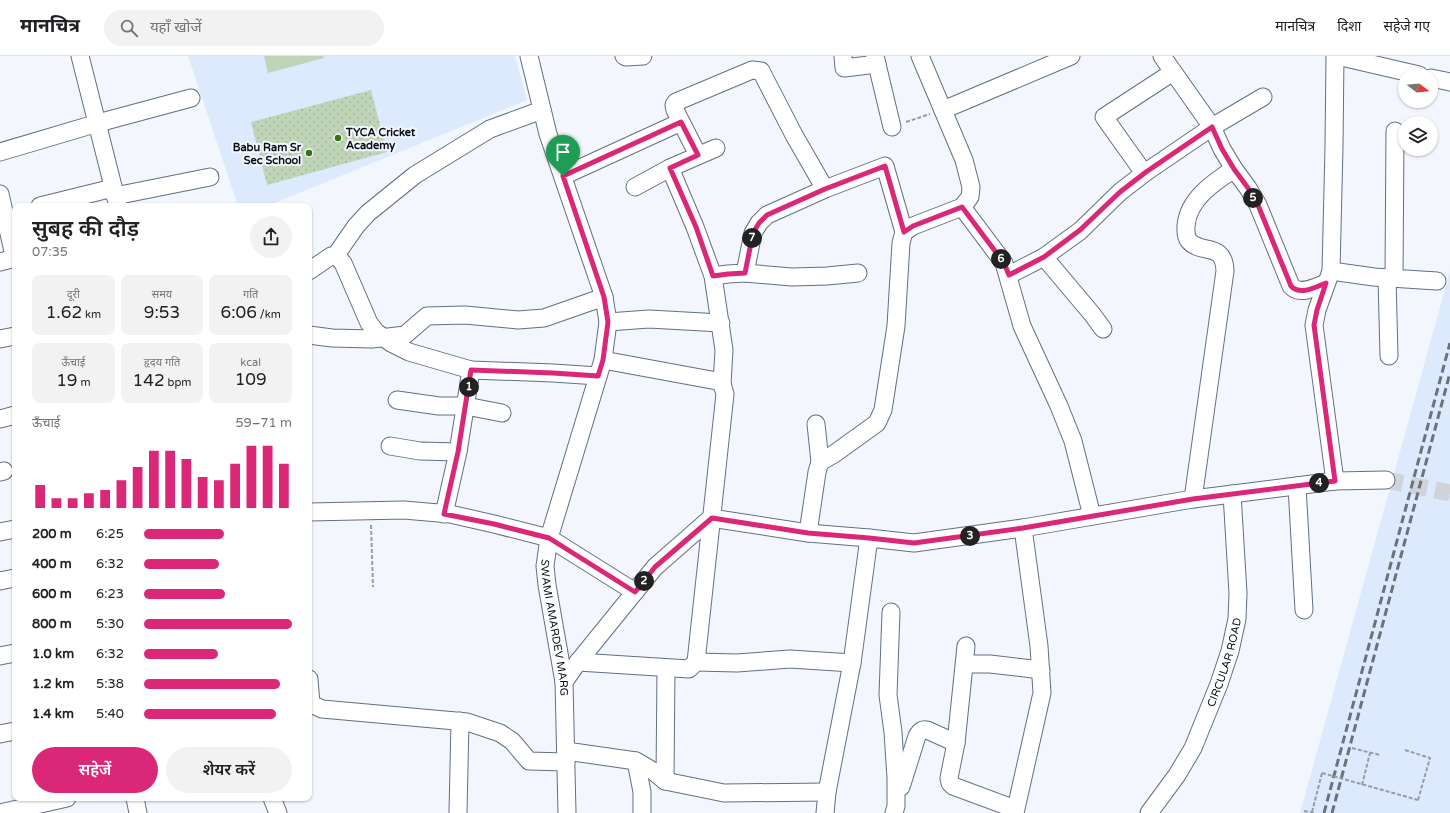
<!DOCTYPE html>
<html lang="hi">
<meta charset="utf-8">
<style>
body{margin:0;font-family:"Varela Round","Noto Sans Devanagari",sans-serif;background:#f2f2f2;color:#202124;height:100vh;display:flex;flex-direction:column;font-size:15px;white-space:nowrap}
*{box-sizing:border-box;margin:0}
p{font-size:13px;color:#757577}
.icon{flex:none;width:22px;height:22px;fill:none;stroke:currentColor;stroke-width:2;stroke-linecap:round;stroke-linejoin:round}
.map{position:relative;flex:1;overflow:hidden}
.sheet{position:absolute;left:12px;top:147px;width:300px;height:598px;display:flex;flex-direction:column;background:#fff;border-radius:8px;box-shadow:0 1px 3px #0004}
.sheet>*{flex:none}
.needle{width:26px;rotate:106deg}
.fabs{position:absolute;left:1398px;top:12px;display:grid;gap:8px}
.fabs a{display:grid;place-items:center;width:40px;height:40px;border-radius:50%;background:#fff;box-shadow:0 1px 3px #0004;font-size:20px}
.pin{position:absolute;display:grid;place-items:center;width:34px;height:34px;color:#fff;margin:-41px -17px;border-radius:50% 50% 50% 0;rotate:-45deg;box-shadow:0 0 4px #0007}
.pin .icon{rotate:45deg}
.km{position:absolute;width:20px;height:20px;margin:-10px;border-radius:50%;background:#222;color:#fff;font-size:11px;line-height:20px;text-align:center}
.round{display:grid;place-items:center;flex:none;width:42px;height:42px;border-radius:21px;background:#f2f2f2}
.overview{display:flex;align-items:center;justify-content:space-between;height:68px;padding:0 20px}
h1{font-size:22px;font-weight:600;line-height:30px}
.metrics{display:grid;grid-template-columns:repeat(3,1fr);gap:6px;height:68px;padding:4px 20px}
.metrics div{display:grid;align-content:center;border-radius:8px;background:#f2f2f2;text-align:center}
.metrics b{font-size:17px;font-weight:600}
.metrics small{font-size:11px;font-weight:400}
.metrics p{font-size:11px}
.chart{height:112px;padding:8px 20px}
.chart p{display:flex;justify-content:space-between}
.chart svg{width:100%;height:72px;margin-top:4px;stroke:#db2777;stroke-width:6}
.button{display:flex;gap:8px;margin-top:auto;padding:8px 20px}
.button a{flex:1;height:46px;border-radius:24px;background:#db2777;color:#fff;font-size:16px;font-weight:600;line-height:46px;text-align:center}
.button a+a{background:#f2f2f2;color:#202124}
ul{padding:0 20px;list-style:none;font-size:13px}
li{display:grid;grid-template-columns:64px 48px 1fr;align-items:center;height:30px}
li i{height:10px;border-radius:5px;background:#db2777}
header{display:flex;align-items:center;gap:24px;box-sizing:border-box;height:56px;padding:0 20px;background:#fff;border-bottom:1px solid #e0e0e0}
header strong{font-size:19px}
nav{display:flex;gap:22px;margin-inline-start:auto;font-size:14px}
.search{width:280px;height:36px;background:#f2f2f2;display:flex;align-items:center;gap:10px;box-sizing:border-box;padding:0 14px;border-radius:22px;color:#757577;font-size:15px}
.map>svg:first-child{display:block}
</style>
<header>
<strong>मानचित्र</strong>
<div class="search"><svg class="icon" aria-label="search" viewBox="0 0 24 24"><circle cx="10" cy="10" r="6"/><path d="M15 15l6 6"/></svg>यहाँ खोजें</div>
<nav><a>मानचित्र</a><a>दिशा</a><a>सहेजे गए</a></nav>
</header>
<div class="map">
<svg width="1450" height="757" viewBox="0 0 1450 757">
<defs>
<pattern id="grass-dots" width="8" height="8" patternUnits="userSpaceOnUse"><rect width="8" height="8" fill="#c0d5b8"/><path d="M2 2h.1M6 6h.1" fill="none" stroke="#a4b69d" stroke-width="1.8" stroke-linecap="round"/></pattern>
</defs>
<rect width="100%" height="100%" fill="#f3f6fc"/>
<path fill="#ddeafe" d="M188,0H515L527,44L267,150H238Z
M1450,215V757H1300Z"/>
<path fill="url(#grass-dots)" d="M371,34L387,96L267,129L251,66Z"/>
<path fill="#c0d5b8" d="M264,0H323L324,2L268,17Z"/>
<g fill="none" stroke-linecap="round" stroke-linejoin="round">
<path stroke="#d0d3da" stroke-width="17" stroke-dasharray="17 8" stroke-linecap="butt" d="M1386,424L1450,437"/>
<defs>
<g id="minor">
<path d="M80,0L118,150"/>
<path id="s1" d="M529,0L548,78L604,241L608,266L603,304L549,482L545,510L547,529L564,626L567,757"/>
<path d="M624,0L626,1L643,0"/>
<path d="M843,0L844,12L877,8"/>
<path d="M875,0L892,71"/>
<path d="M1162,0L1212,71L1222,93L1234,113L1248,132L1258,149L1291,230C1300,240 1316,231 1326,227"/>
<path d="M1335,0L1334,91L1331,215L1317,254L1314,269L1335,425"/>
<path d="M1337,0L1419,19"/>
<path d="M1431,22L1450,26"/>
<path d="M943,54L1071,0"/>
<path d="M0,96L98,67L191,42"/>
<path d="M698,99L675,54L674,49L676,46L752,14L761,15L794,79L825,133"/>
<path d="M670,112L695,171L713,220L724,294L722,328"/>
<path d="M1144,117L1104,61L1173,16"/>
<path d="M563,120L681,66"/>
<path d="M635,131L670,112L716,92"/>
<path d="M0,138L15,204"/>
<path d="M115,140L210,121"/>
<path d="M40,150L113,132"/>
<path d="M962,151L1004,207L1022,270L1059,350L1073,385L1092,460"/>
<path d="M904,176L913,170L962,151L970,141L971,131L964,104L920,0"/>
<path d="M336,199L356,170L368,157L415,119L490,73L542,54"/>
<path d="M1044,201L1092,258L1103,273"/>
<path d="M0,206L15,202"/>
<path d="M309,215L331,200L336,199L343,207L369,267L376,276L391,287L409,296L471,314L553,317L598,320"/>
<path d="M1331,215L1374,221L1437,225"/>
<path d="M745,217L753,177L759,167L767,159L825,133L885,110L904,176L901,187L896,270L883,354L877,367L834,398L820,406L817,416L808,477"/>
<path d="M1009,219L1044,201L1080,175L1120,136L1146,116L1212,71L1263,41"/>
<path d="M713,220L728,218L745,217L792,221L827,220L858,217"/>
<path d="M1387,222L1389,300"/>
<path d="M1394,223L1395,75"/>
<path d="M608,266L649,263L721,267"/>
<path d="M309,279L332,282L372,283L405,279L427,260L465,259L518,264L544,262L604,241"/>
<path d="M0,283L15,280"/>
<path d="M397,344L439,350H466L502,357"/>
<path d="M0,363L15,359"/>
<path d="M816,368L820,406"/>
<path d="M390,390L420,395L458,396"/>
<path d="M0,416L4,415"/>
<path d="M1297,430L1304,554"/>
<path d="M1193,443L1225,215C1224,185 1201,199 1189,185C1185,180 1186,175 1186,170C1188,143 1214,126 1234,113"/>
<path d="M309,456L404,454L450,458L494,468L549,482L635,536"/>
<path d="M444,458L458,396L471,314"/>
<path d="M0,476L15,473"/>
<path d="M0,525L15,522"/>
<path d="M891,556L888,639L893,676L896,722V750L894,757"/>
<path d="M966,590L956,687L949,722L950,727L953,730L1015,753"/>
<path d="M0,600L15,597"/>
<path d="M578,606L689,613L696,606L725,338L722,328L717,325L603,304"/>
<path d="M696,606L737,607L790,603L852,607"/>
<path d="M965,608H990L1041,614"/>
<path d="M309,623L311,648L322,653L467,666L500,677L512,685L529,705L566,706"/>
<path d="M564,626L578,606L655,511L711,462L808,477L869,482L914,487L1023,472L1193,443L1335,425L1386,424"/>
<path d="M0,678L15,675"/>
<path d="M566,695L636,705L653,715L665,725L666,613"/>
<path d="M636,705L642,736V757"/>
<path d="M665,725L724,737L827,736"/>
<path d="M901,731L917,680C920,675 922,673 927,674L956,687"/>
<path d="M135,742L138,757"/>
<path d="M272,742L278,757"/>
<path d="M0,757L67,742"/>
<path d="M458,757L460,665"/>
<path d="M825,757L827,736L852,607L869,482"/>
<path d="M1015,757L1042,637L1039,590L1023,472"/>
<path id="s2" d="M1149,757L1177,719L1193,692L1219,628L1230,595L1237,563L1238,537L1232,438"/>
</g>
</defs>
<use href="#minor" stroke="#606f88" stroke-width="19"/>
<path stroke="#989ca3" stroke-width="2" stroke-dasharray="4 2" stroke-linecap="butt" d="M906,66L930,58
M371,469L373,531
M1352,692L1380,699
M1405,694L1430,702L1418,744
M1362,729L1370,697
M1304,755L1314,757
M1312,756L1322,717"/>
<use href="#minor" stroke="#fff" stroke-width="17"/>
<path stroke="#6d7179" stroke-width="3" stroke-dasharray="8 4" stroke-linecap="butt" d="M1324,757L1450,287
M1332,757L1450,317"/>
<path stroke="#989ca3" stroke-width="2" stroke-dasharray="4 2" stroke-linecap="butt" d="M1322,717L1418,744"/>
</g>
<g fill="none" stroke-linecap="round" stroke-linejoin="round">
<defs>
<path id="route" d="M681,66L698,99L670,112L696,171L713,220L728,218L745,217L753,177L759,167L767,159L825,133L885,110L904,176L913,170L962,151L1004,207L1009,219L1044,201L1080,174L1120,136L1146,116L1212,71L1222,93L1234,113L1248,132L1258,149L1291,230C1300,240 1316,231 1326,227L1317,254L1314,269L1335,425L1193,443L1023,472L914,487L869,482L808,477L712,462L655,511L635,536L549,482L494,468L444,458L458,396L471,314L553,317L598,320L603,304L608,266L604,241L563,120Z"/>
</defs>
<use href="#route" stroke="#fff" stroke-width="8"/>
<use href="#route" stroke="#db2777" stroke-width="5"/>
</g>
<g fill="#35740e" stroke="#f3f6fc" stroke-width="1.5">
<circle cx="338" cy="82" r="4"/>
<circle cx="309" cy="97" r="4"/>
</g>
<g text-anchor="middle" stroke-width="4" stroke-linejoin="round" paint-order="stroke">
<g font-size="11" font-weight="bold" fill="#080e17" stroke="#f3f6fc" text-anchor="start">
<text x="346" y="80">TYCA Cricket<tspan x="346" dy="13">Academy</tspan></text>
<text x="301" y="95" text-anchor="end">Babu Ram Sr<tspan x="301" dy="13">Sec School</tspan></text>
</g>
<g font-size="11" fill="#080e17" stroke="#f3f6fc">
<text dy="4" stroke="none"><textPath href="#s1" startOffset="593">SWAMI AMARDEV MARG</textPath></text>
<text dy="4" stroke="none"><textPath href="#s2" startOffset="170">CIRCULAR ROAD</textPath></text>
</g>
</g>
</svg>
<div class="fabs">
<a><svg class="needle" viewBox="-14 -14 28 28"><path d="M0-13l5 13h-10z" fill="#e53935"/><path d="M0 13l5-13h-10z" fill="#757577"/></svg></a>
<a><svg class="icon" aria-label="layers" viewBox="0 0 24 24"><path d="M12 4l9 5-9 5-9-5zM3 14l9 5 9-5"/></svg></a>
</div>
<div class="pin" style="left:563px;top:120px;background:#1e9e55"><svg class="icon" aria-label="arrive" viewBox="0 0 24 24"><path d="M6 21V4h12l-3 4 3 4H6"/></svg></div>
<b class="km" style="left:469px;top:331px">1</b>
<b class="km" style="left:644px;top:525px">2</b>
<b class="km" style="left:970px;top:480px">3</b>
<b class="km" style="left:1319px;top:427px">4</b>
<b class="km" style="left:1253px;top:142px">5</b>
<b class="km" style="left:1001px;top:203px">6</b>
<b class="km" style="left:752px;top:182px">7</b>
<section class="sheet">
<div class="overview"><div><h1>सुबह की दौड़</h1><p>07:35</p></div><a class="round"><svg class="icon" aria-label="share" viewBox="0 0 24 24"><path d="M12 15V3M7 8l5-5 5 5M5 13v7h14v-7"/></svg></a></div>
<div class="metrics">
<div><p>दूरी</p><b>1.62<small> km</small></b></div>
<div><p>समय</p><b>9:53</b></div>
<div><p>गति</p><b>6:06<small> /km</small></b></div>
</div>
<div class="metrics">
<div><p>ऊँचाई</p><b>19<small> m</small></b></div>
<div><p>हृदय गति</p><b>142<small> bpm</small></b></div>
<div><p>kcal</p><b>109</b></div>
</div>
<div class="chart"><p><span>ऊँचाई</span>59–71 m</p>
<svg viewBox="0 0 160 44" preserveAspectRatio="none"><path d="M5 44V30M15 44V38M25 44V38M35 44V35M45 44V33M55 44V27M65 44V19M75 44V9M85 44V9M95 44V14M105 44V25M115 44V27M125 44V17M135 44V6M145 44V6M155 44V17"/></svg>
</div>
<ul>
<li><b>200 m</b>6:25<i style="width:54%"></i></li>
<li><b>400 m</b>6:32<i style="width:51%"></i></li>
<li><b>600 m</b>6:23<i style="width:55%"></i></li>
<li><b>800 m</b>5:30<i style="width:100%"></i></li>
<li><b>1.0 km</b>6:32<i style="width:50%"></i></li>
<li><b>1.2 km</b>5:38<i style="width:92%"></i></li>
<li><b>1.4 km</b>5:40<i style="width:89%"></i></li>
</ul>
<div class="button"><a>सहेजें</a><a>शेयर करें</a></div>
</section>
</div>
